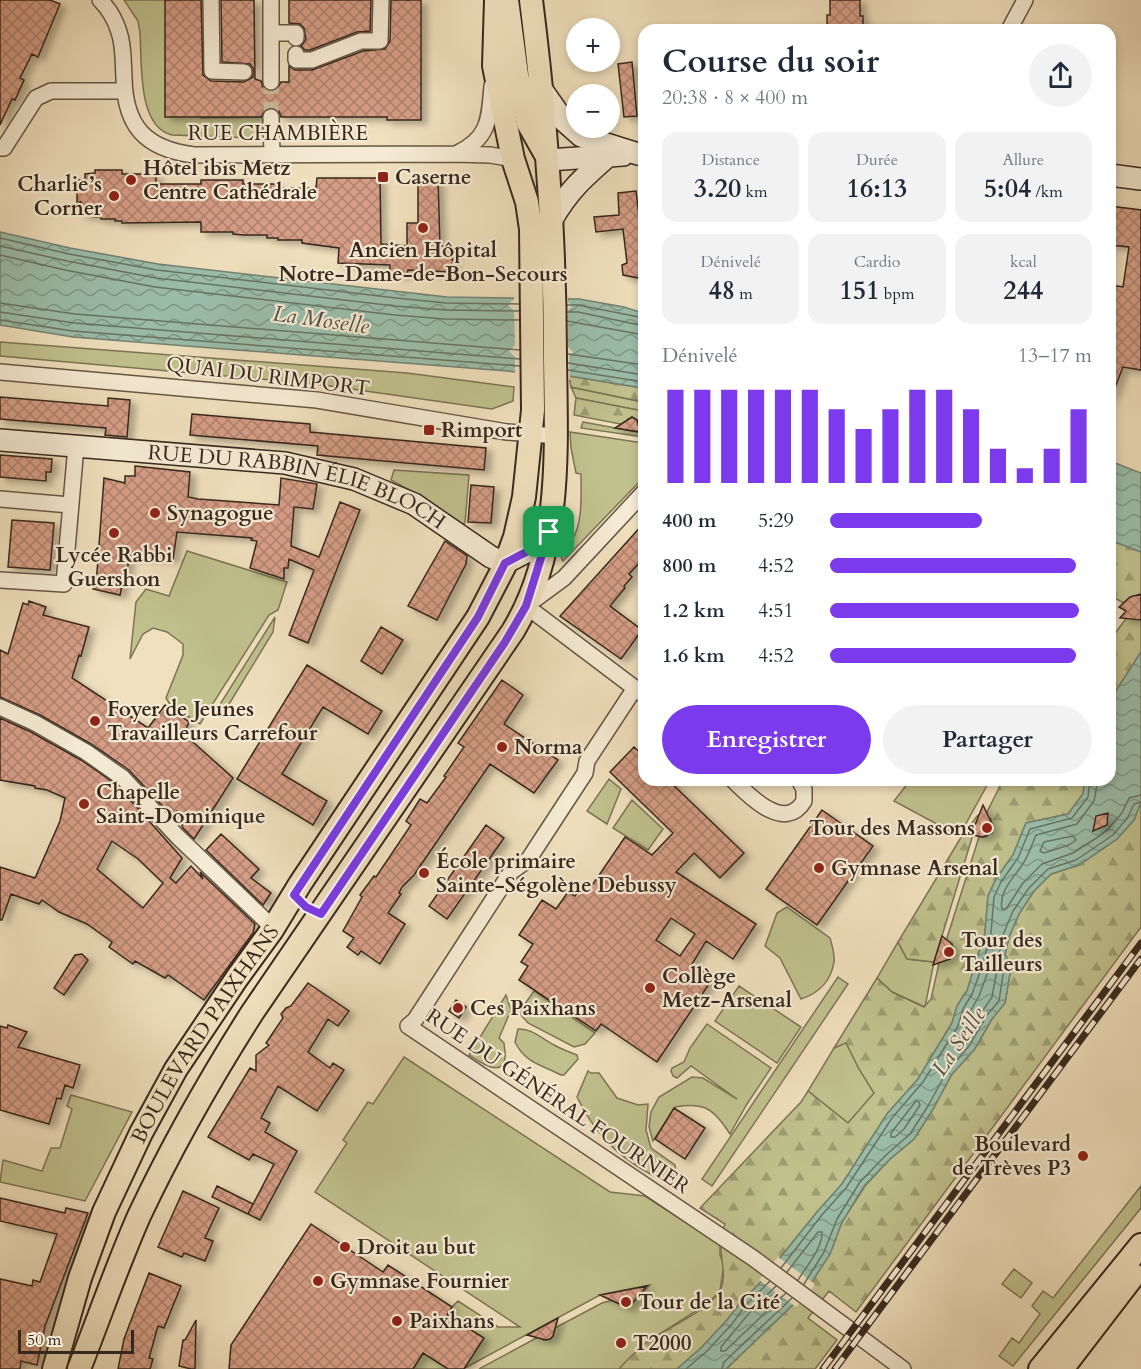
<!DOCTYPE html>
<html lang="fr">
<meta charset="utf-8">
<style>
body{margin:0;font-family:Cardo,serif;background:#f2f2f3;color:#1f2937;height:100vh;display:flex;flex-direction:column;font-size:22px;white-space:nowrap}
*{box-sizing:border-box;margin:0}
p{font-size:20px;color:#747a83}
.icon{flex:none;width:33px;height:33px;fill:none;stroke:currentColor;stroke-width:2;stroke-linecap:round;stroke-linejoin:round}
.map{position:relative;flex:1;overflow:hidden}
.details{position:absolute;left:638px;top:24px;width:478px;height:762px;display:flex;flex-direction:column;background:#fff;border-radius:18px;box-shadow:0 3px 9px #0003}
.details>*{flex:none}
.buttons{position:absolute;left:566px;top:18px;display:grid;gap:12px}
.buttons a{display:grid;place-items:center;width:54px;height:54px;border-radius:50%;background:#fff;box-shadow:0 3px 9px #0003;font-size:30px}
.scale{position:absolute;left:18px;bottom:15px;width:116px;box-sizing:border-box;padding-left:6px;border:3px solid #37281e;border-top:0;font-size:16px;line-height:21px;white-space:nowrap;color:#37281e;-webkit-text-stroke:4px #f5ebd4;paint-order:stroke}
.pin{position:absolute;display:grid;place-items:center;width:51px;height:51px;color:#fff;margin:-26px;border-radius:12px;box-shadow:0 3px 9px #0006}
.round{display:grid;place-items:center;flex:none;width:63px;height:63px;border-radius:32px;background:#f2f2f3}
.headline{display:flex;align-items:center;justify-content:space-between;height:102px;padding:0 24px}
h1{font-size:33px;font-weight:700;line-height:45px}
.figures{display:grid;grid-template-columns:repeat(3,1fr);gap:9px;height:102px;padding:6px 24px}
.figures div{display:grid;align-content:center;border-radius:15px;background:#f2f2f3;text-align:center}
.figures b{font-size:26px;font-weight:700}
.figures small{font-size:16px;font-weight:400}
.figures p{font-size:16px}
.chart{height:168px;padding:12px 24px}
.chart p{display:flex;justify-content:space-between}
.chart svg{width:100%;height:108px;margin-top:6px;stroke:#7c3aed;stroke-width:6}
.button{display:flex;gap:12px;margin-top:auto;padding:12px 24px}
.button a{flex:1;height:69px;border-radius:36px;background:#7c3aed;color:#fff;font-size:24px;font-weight:700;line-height:69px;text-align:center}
.button a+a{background:#f2f2f3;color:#1f2937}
ul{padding:0 24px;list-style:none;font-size:20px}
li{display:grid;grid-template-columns:96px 72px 1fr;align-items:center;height:45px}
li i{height:15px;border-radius:8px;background:#7c3aed}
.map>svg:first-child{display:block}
</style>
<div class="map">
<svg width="1141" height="1369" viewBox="0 0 1141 1369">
<defs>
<pattern id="forest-firs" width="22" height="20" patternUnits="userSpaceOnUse" patternTransform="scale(1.5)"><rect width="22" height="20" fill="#c0c18d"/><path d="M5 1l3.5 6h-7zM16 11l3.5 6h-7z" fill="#9d9d73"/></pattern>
<pattern id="water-waves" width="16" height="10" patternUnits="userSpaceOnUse" patternTransform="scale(1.5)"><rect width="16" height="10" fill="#9bbeaa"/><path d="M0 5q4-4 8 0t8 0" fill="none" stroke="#7f9a8a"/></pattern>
<pattern id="building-cross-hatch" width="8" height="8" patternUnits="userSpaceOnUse" patternTransform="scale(1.5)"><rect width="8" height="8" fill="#d59d85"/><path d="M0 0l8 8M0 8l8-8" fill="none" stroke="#ae806c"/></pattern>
<filter id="shadow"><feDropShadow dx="6" dy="4" stdDeviation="3" flood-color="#0004"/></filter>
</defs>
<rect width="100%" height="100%" fill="#f0e0bd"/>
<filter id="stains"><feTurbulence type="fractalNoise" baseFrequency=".00333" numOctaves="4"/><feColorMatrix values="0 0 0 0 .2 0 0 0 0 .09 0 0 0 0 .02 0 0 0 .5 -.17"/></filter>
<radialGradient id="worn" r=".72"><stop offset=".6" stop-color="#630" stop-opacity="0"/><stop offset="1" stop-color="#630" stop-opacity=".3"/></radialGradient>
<path fill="#c0c18d" stroke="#7c7456" stroke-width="1.5" d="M124,0H165L201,118L266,117L263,134L254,138L172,135C137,127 142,62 140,33L138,21Z
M0,342L407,373L514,387L513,401L492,409L316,384L0,356Z
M571,387L643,402V411L576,398Z
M583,422L643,433V437L581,428Z
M570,432L643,443V478L563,561L560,555C563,550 568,545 572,540C583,523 581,494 581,474L576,473L571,448Z
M394,470L469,475L465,523L462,524L424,498L391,480Z
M187,551L287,582L278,610L269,615L200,724L171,706L166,698L183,655V644L167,632L153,628L143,634L130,659L136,602L146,589L169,596Z
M275,617L273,632L223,714L217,709Z
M609,779L621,789L607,824L587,811Z
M907,780H990L959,836L894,801L909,782Z
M632,800L663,829L648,850L613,828Z
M787,907L830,938C832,945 835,955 834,962C831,981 819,993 801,999L780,958L765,946L777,913Z
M898,942L907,959L934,962L925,1007L892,992L877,978Z
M838,977L848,984L712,1186L702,1179Z
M739,986L801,1027L777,1063L715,1021Z
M534,991L595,1033L585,1044L574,1047L528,1023L521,1015L522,1008Z
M506,995L511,1010L499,1038L504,1043C504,1047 506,1053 505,1058C502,1079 477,1060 469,1055Z
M707,1024L771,1068L747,1104L730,1134C714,1109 705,1102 675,1107L653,1141L649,1127L651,1112L659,1097L692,1077L703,1078L737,1099L691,1066L677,1078L673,1076L671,1071L672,1068L684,1062L690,1048Z
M518,1029C532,1028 542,1039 554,1045C561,1049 569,1052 577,1055L578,1059L564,1075H561C542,1065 525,1063 515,1042Z
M846,1042L859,1069L875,1093L848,1123L808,1091L834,1048Z
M404,1057L610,1192L645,1196L713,1240L720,1235V1255L724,1265L720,1290L710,1302L647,1342L619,1369H479L540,1336L543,1340L550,1339L553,1336V1329L602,1303L617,1299L620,1304L628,1308L635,1300L634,1296L642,1294L650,1285L600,1295L463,1369H413L452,1307L458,1301L498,1327H520L315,1192L347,1143L343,1140L368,1102L373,1104Z
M588,1071L591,1073H599L617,1098L638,1105L648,1104L646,1130L651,1148L675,1165L676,1173L666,1180C647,1176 615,1152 603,1137C592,1125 584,1111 577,1097Z
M71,1095L132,1112L85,1201L0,1182L3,1160L42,1171L51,1148H60L72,1109L67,1106Z
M1141,1186V1208L1013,1366L999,1356L1012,1338L1019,1343L1040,1314L1032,1306L1043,1291L1053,1298Z
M1014,1269L1032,1283L1021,1298L1002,1284Z"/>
<path fill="url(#forest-firs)" stroke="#7c7456" stroke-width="1.5" d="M569,376L643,388V402L571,387Z
M576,398L643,411V429L637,428V420L633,418L628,419L625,425L574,415Z
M1110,540L1141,552V596H1133L1125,604L1110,595Z
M1128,616L1134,619H1141V652L1110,700V640Z
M1003,780H1085L1083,794L1068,814L1026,823L1013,855L996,879L988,896L985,933L967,991L957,1006L952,1023L918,1079L887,1114L842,1184L817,1212L759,1284L741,1302L727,1320L702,1347L677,1369H619C627,1360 636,1351 646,1343C666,1328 705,1313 719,1292C731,1273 713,1248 725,1224L700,1208L801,1102L808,1091L848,1123L874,1093L859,1069L846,1043L834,1048L877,978L892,992L924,1007L931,999L940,959H950L954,954V947L946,941L979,837H986L993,830L991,819L985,816Z
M1141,802V927L856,1312L829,1291L808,1318L837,1340L815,1369H726L804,1294L830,1254L842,1222L865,1186L890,1159L914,1139L933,1109L952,1074L974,1050L992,1019L1005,1003L1011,967L1005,954L1009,937L1019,914L1034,891L1051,874L1079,865L1117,839L1134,820Z
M979,815L934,962L907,959L898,942L960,839L977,816Z"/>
<path fill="url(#water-waves)" stroke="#738272" stroke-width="1.5" d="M0,232L70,248L158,264L447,297L579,299L624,307L643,313V388L569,376L73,337L0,325Z
M1110,461L1141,473V552L1110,540Z
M1141,652V802L1134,820L1117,839L1079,865L1051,874L1034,891L1019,914L1009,937L1005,954L1011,967L1005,1003L992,1019L974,1050L952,1074L933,1109L914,1139L890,1159L864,1186L842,1222L830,1254L804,1294L726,1369H677L702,1347L727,1320L741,1302L759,1284L817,1212L842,1184L887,1114L918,1079L952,1023L957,1006L967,991L985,933L988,896L996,879L1013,855L1026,823L1068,814L1083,794L1085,780H1110V700Z"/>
<path fill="#f0e0bd" d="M514,295L568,296V302L572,306L568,311V347L573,352L569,357L570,380L515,375V357L509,351L515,345L514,311L508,305L514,299Z
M778,1257L815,1284L807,1296L796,1307L759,1280Z"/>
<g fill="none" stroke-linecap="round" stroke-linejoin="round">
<path stroke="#697364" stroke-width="1.5" d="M0,238L69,254L157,270L396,298L446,303L519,304
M0,246L67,261L156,278L395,306L446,310L519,311
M0,255L65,270L155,287L395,315L445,319L519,320
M0,303L75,314L520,350
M567,305H578L644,318
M0,312L74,323L520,359
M567,312H578L644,326
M0,320L73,331L520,366
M567,321L644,335
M568,354L644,365
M568,363L644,375
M568,370L644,382
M1098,780L1094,801L1077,824L1036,835C1032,844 1029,854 1024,862C1015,877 998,891 1002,909H1006L1023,883L1042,864L1073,853L1098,837L1108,829L1122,813L1129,798L1141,795
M1073,836L1076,840L1069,845L1044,853L1040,851L1044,842Z
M992,964L997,970L992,997L971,1028L967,1029L965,1026L970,1012L979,996L990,966Z
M916,1101L919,1102L920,1105L904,1129L895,1137H891V1133Z
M781,1268L821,1216L846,1188L892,1118L923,1082L958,1026L963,1009L972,994L982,967L991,933L994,897L1001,882L1018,858L1030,829L1072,818L1088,797L1090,780
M787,1272L818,1232H822C823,1247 806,1267 798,1280
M804,1284L824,1252L837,1219L860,1182L886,1155L910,1134L928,1106L947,1071L969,1046L987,1015L999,1001L1004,968L999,955L1003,935L1013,911L1029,888L1048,869L1076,860L1113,835L1128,817L1134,804L1141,802
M776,1286L751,1311L721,1347V1351H725L786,1293
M686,1369L707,1351L732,1324L745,1306L770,1281
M722,1369L724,1362L792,1298"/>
</g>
<path fill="url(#building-cross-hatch)" stroke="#37281e" stroke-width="1.5" fill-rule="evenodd" filter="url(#shadow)" d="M0,0H50L60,4L38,57L32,54L20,78L24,80L15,100L12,99L0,125Z
M165,0H201L203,75L211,81L244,82L253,77V68L250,64L222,62L221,0H254L255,79L261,81L263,87L270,92L276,90L281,82H289V66L295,70H312L363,51L385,49L390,41L391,0H421V120H387V117H281L279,111L271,107L265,109L261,117H165Z
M289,0H371L370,31L357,32L310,50H305L301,46L306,39L304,28L300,24L289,23Z
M830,0H860V16H863V30H827V15H830Z
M632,62L637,116L624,117L618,64Z
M95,170H122V174H156V184H201V180H243V184H278V188H316L317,178H380L381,244L407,246V223H418V178H438L440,246L453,247L452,272L408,270L407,275L390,274V265L338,263L339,248L302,243V240H278V238H267V235H243L233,234V232H201V222L122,223V221H115V219H101V217H94V215H81V202H77V180H85V174L95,173Z
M636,191L644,259V279L623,275L622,265L627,263L623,229L596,232L594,217L619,215L618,193Z
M1110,206L1141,210V370L1123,367L1111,398L1110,285L1123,287L1129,247L1110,245Z
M0,397L108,406V398L130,400L127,437L105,435L106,428L0,419Z
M192,414L310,424V432L486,448L484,470L317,455L318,446L190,435Z
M632,417L637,420L640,432L615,428Z
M0,455L52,459L51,472H46V481L0,477Z
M135,466L190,472L188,497L198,499L279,505L281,478L317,484L313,509L294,507L291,546L319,557L340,502L360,510L308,643L289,635L314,570L289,559L288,568H284V579L250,568L257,541L251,540L252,538L177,532L173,559L129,555L126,583L123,582L120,595L93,589L97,572L104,478L125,483V476H135Z
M471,485L494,487L491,523L468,522Z
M12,520L54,523L50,570L8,567Z
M644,523V558L629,574L632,577L624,586L625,588L610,606L642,630L621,659L560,616Z
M445,541L467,556L466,564L437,620L408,606Z
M1141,594V620L1120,618L1126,611L1119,607L1130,597Z
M29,601L46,607L43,615L89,627L81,656L79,655L72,678L148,728L165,705L189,722L184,734L233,778L194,839L183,828L177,811L171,815L129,770L91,744L40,715L0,697V650L8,654L23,603L28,605Z
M381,627L403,640L382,674L361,661Z
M307,665L382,711L368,734L323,707L282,774L327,801L313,825L237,779Z
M502,680L523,695L504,724L558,760L534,793L490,764L414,875L402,887L399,893L401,894L388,913L405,924L380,964L361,951L358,955L347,947L354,938L343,931L362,897L360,895L374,876L376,877L411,825L406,821L420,799L427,803L446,777L444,776L464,747L458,743Z
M0,718L31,732L81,760L117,785L182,858L170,878L176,883L191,866L203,879L200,872L255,924L253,933L204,1000L168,975L165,978L135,961L133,964L109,947L112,942L87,924L59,912L42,900L39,904L11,894L2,920H0V867L35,878L60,821L65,798L47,790L35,788V786L0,780ZM112,841L138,859L163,883L143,908L97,869Z
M634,747L644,756V780H668L744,853L720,878L694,853L676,872L756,924L733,959L706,941L692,964L713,978L657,1062L601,1024L596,1031L519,980L528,966L521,962L533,944L519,935L542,900L556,909L568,892L575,896L584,882L591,887L625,837L652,855L673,833L610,772ZM671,918L695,934L680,956L656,940Z
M983,805L993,826L992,833L983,837L971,835Z
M822,810L873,846L817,925L766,889Z
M1108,813L1107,825L1093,831L1096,816Z
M486,825L504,838L447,919L429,906Z
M221,834L259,869L251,878L271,893L263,905L206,850Z
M942,936L952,944L954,954L950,959L933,965Z
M82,954L88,960L64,995L54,988L75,955Z
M308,983L349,1011L338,1026L328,1019L308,1052L330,1068L333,1063L344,1070L317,1111L278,1086L261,1118L270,1123L265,1132L297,1151L260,1220L248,1214L274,1164L253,1154L249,1160L208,1137L250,1068L256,1071V1055L269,1045L266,1043L283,1018L281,1014L286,1008L291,1006Z
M456,1000L466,1007L459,1018L449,1011Z
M8,1025L27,1032L18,1047L80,1065L73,1088L65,1085L61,1099L57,1098L49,1124L0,1110V1026L7,1028Z
M674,1108L705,1128L685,1159L655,1139Z
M217,1186L253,1204L248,1214L212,1197Z
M183,1191L219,1208L205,1238L213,1241L205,1261L184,1253L182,1257L158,1247Z
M0,1198L65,1213L66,1208L88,1213L45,1326L37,1365L21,1361L20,1369H0V1279L32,1286L33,1280L40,1282L57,1234L0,1221Z
M311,1224L383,1272L388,1265L452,1307L447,1315L484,1338L464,1369H448L423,1353L413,1369H229L231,1345Z
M149,1273L181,1286L164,1328L158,1326L149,1358L153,1359L150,1369H118L124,1339Z
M647,1286L628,1308L600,1295Z
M558,1318L553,1336L550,1339L546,1340L527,1335Z
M196,1320L195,1369H191L179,1366L183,1340H185Z"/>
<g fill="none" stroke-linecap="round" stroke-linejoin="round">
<path stroke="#cbbb9d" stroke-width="15" stroke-dasharray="15 8" stroke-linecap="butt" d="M271,117V82"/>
<defs>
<path id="street" d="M100,0C109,9 115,19 119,32C124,46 123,63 124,78C125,127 146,149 194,155L456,154L490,155L513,159
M211,0L212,71L244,72
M271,0V82
M1009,30L1025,0
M271,33H296V38
M296,54V60H312L361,41H380L381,0
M271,117L272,154
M0,148H4L36,98L51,91H124
M456,154C490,138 489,119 492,86
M0,372L317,400L507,432L556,436
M644,492L564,578L526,606L644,695
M0,499L70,505
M0,580L64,584L76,446
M635,688L587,761L585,773L534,851L529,859L511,872L415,1020L408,1026L753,1258L903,1369
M0,707L35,723L86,752L123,778L178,837L265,920L272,930
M733,780C749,796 785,833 804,801V789L799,780"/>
<g id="secondary">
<path d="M542,90L563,120L581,136L638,154"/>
<path d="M548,160L623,155"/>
<path d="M1110,175L1141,179"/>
<path d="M551,221C568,191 583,178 608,156"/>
<path id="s1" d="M0,440L285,463L354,479L414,504L491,557L505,563L530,550L549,532"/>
</g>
<g id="primary">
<path d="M507,0L517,75L528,123L545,153"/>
<path id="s2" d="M54,1369L80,1278L104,1212L141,1133L176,1069L237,978L272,930L300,884L478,617L504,567L515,537L524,497L533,410L531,229L527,202L513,159L494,66L496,0"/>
<path d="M79,1369C99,1318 117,1266 139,1216C172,1146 210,1079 252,1013L513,631C563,548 556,449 555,357C555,237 546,119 531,0"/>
<path d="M1040,1369L1141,1245"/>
<path d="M1062,1369L1134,1275"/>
</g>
</defs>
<use href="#street" stroke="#655646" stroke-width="18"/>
<use href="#secondary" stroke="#37281e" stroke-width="24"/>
<use href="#primary" stroke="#37281e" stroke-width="26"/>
<use href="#street" stroke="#f5ebd4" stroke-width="15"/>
<use href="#secondary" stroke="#f5ebd4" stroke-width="21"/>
<use href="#primary" stroke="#f0e0bd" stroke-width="22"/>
<defs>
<path id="rail" d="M823,1369L1141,943
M835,1369L1141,959"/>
</defs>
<use href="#rail" stroke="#37281e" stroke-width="7"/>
<use href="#rail" stroke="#f5ebd4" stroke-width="4.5" stroke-dasharray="14" stroke-linecap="butt"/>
</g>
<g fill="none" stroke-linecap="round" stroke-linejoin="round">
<defs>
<path id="route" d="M549,532L526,606L505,642L321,914L306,907L294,895L478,617L505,563L530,550Z"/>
</defs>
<use href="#route" stroke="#fff" stroke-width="12"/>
<use href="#route" stroke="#7c3aed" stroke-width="8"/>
</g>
<g fill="#8f2418" stroke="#f5ebd4" stroke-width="2">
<rect x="377" y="171" width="12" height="12" rx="3"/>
<circle cx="131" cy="180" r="6"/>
<circle cx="114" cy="196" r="6"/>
<circle cx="423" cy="228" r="6"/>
<rect x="423" y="424" width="12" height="12" rx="3"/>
<circle cx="155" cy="513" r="6"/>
<circle cx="114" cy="533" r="6"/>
<circle cx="95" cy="721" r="6"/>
<circle cx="502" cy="747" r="6"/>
<circle cx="84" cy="804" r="6"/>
<circle cx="987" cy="828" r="6"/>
<circle cx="819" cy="868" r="6"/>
<circle cx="424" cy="873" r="6"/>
<circle cx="949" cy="952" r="6"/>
<circle cx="650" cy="988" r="6"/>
<circle cx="458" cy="1008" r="6"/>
<circle cx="1083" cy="1156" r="6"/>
<circle cx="345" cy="1247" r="6"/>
<circle cx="318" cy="1281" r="6"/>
<circle cx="626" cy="1302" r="6"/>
<circle cx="397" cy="1321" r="6"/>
<circle cx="621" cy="1343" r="6"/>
</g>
<g text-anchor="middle" stroke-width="4.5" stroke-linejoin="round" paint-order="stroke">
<g font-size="21" fill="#37281e" stroke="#f5ebd4">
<text x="278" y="140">RUE CHAMBIÈRE</text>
<text transform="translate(268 376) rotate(7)" y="7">QUAI DU RIMPORT</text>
<text dy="7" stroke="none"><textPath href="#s1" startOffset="303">RUE DU RABBIN ÉLIE BLOCH</textPath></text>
<text dy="7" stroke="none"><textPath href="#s2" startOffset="370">BOULEVARD PAIXHANS</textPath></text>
<text transform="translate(558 1101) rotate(34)" y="7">RUE DU GÉNÉRAL FOURNIER</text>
</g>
<g font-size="21" font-weight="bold" fill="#37281e" stroke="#f5ebd4" text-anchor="start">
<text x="143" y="175">Hôtel ibis Metz<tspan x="143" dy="24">Centre Cathédrale</tspan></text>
<text x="395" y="184">Caserne</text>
<text x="102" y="191" text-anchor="end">Charlie’s<tspan x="102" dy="24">Corner</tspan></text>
<text x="423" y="257" text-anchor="middle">Ancien Hôpital<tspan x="423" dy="24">Notre-Dame-de-Bon-Secours</tspan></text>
<text x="441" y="437">Rimport</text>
<text x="167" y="520">Synagogue</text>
<text x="114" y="562" text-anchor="middle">Lycée Rabbi<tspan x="114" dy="24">Guershon</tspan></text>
<text x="107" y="716">Foyer de Jeunes<tspan x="107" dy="24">Travailleurs Carrefour</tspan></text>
<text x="514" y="754">Norma</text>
<text x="96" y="799">Chapelle<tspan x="96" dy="24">Saint-Dominique</tspan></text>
<text x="975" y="835" text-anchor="end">Tour des Massons</text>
<text x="436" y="868">École primaire<tspan x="436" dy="24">Sainte-Ségolène Debussy</tspan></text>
<text x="831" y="875">Gymnase Arsenal</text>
<text x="961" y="947">Tour des<tspan x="961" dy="24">Tailleurs</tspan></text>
<text x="662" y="983">Collège<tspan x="662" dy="24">Metz-Arsenal</tspan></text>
<text x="470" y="1015">Ces Paixhans</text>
<text x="1071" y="1151" text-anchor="end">Boulevard<tspan x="1071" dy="24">de Trèves P3</tspan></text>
<text x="357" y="1254">Droit au but</text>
<text x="330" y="1288">Gymnase Fournier</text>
<text x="638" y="1309">Tour de la Cité</text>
<text x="409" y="1328">Paixhans</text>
<text x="633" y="1350">T2000</text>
</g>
<g font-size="22" font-style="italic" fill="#504e41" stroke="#f5ebd4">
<text transform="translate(321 319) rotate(8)" y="8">La Moselle</text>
<text transform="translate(958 1041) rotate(-56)" y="8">La Seille</text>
</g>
</g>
<rect width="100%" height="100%" filter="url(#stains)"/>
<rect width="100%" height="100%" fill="url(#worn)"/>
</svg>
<div class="buttons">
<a>+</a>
<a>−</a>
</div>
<div class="scale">50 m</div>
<div class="pin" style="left:549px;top:532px;background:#1e9e55"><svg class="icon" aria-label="arrive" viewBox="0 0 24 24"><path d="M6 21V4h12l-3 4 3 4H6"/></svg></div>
<section class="details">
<div class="headline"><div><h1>Course du soir</h1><p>20:38 · 8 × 400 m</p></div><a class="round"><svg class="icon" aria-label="share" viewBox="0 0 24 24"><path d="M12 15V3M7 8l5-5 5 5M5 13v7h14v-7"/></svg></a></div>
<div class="figures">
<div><p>Distance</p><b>3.20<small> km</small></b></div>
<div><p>Durée</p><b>16:13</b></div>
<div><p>Allure</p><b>5:04<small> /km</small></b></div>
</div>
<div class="figures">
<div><p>Dénivelé</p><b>48<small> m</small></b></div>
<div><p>Cardio</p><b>151<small> bpm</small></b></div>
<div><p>kcal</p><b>244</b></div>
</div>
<div class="chart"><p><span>Dénivelé</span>13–17 m</p>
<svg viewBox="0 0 160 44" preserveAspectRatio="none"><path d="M5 44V6M15 44V6M25 44V6M35 44V6M45 44V6M55 44V6M65 44V14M75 44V22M85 44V14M95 44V6M105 44V6M115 44V14M125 44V30M135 44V38M145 44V30M155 44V14"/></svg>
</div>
<ul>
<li><b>400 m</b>5:29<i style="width:58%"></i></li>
<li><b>800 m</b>4:52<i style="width:94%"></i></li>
<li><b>1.2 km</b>4:51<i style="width:95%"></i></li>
<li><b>1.6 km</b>4:52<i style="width:94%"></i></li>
</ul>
<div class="button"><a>Enregistrer</a><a>Partager</a></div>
</section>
</div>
